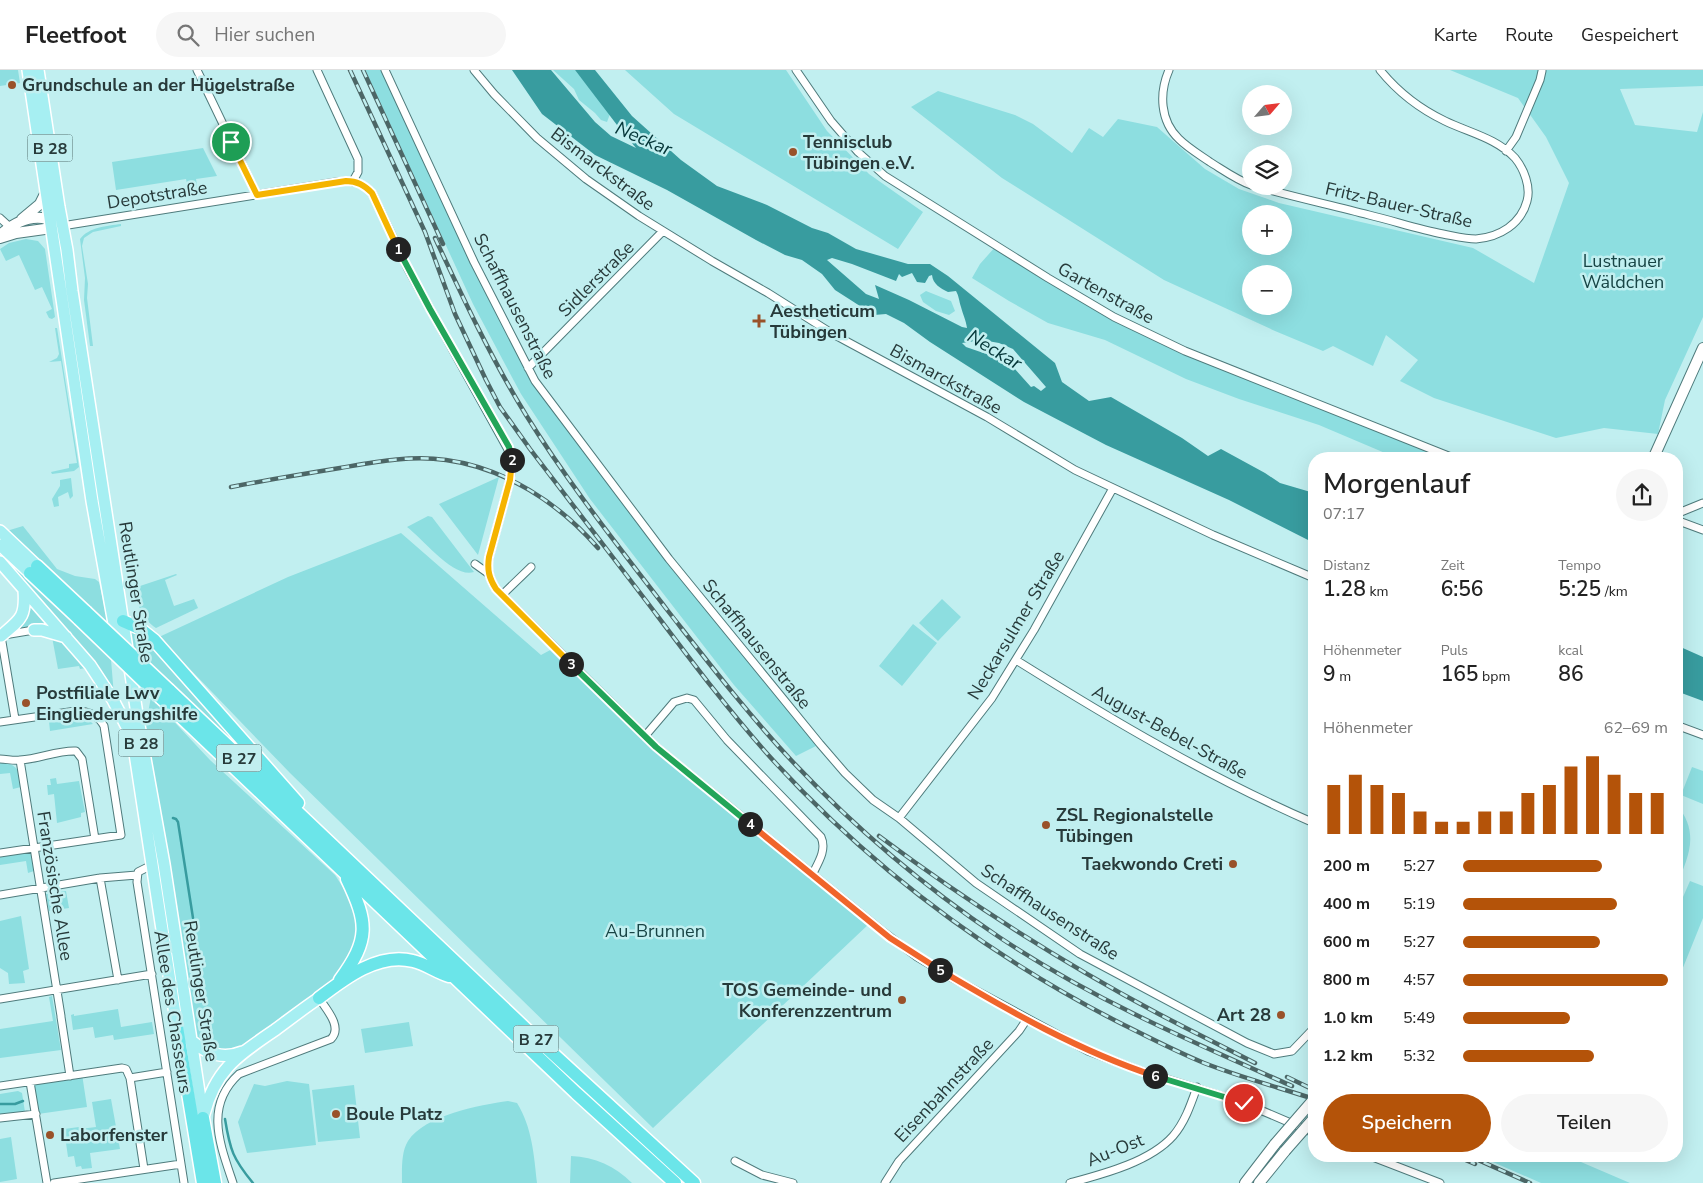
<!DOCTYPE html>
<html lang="de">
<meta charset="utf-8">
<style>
body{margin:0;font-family:"Nunito Sans",sans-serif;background:#f6f6f6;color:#222;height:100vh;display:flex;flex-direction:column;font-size:19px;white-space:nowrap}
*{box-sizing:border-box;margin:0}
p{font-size:16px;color:#767676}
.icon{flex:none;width:28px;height:28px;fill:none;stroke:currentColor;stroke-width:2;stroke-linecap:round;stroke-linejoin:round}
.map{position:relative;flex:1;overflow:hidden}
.side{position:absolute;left:1308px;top:382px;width:375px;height:710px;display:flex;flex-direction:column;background:#fff;border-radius:20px;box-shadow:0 5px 20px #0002}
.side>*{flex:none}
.needle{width:32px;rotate:62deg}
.controls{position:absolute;left:1242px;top:15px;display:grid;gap:10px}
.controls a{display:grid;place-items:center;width:50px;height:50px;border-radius:50%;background:#fff;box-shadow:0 5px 20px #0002;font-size:25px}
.pin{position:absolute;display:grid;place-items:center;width:42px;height:42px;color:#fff;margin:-21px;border:2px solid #fff;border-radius:50%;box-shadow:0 1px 5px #0007}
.km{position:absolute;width:25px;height:25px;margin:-12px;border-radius:50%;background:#222;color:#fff;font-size:14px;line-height:25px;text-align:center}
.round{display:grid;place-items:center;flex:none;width:52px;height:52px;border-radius:26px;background:#f6f6f6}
.headline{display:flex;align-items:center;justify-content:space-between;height:85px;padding:0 15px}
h1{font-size:28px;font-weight:600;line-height:38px}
.figures{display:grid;grid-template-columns:repeat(3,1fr);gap:8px;height:85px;padding:5px 15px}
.figures div{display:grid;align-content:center}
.figures b{font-size:21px;font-weight:600}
.figures small{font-size:14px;font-weight:400}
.figures p{font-size:14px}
.chart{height:140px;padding:10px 15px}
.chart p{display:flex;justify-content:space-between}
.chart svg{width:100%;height:90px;margin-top:5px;stroke:#b45309;stroke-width:6}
.primary-button{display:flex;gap:10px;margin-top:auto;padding:10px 15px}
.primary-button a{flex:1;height:58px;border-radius:30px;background:#b45309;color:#fff;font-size:20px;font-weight:600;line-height:58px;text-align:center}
.primary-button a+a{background:#f6f6f6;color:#222}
ul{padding:0 15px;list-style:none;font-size:16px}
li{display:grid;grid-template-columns:80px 60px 1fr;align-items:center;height:38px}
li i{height:12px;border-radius:6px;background:#b45309}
header{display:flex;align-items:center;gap:30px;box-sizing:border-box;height:70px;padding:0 25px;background:#fff;border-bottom:1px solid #e0e0e0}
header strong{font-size:24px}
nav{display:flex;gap:28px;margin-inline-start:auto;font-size:18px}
.search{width:350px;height:45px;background:#f6f6f6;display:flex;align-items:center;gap:12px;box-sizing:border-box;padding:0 18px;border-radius:28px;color:#767676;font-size:19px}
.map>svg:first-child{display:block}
</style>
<header>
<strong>Fleetfoot</strong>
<div class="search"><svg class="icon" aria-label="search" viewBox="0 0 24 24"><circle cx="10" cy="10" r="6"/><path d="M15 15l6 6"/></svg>Hier suchen</div>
<nav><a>Karte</a><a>Route</a><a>Gespeichert</a></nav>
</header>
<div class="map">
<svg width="1703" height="1113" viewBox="0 0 1703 1113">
<rect width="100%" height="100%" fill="#c1eff0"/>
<path fill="#8ddee0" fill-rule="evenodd" d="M0,0H18L20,13L0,16Z
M365,0H385L525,293L598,396L820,674L796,686L734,615L590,429L521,324L473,234Z
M553,0H575L610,44L607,52L601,50L595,43L579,30L574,19Z
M625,0H786L827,61L869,104L923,142L898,179L674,44Z
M1450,0H1703V16L1620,19L1635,55L1697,62L1703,42V247L1665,330L1658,364L1604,358L1556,368L1434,328L1400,311L1418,290L1386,265L1373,296L1333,276L1323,281L1275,261L1164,210L1002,108L911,37L938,21L1015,45L1033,54L1072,83L1089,58L1103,67L1118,49L1157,57L1205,99L1239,119L1279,133L1473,178L1534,213L1569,113L1546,67L1518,28ZM1251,144H1284V176H1251ZM1251,204H1284V236H1251Z
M203,78L217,106L196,109L199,126L190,127L186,109L116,120L112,92Z
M121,154V156L93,162L84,168L82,176L88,214L87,228L93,276H90L84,230L85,208L80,169C89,157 107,156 121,154Z
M26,169L38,171L45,179L55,247L52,249L49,248L46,242L52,239L42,217L35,220L19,185L6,191L0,179L9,173Z
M996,176L1154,267L1456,389H1384L1385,383L1319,355L1239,329L1186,309L1105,270L1048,253L1009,231L972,208L980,194Z
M926,221L951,231L955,241L949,245L936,241L923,232L920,225Z
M55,258H57L79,397L74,401L52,404L51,402L69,398V394L77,393L61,291L49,292L57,288L59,284Z
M499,407L478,485L439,434Z
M71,408L73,426L70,429L68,422L58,427L59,436L54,437L52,429L60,416V410Z
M428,446L432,447L474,502C454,509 423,469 407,457Z
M23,456L57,499L75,506L95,509L99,512L108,553L114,626L66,567L42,560L13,563V556L24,520L0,492V463Z
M401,463L541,585L554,578L656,677L871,852L653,1058L290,703L159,567L288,507Z
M176,504L177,505L165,510L174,536L194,529L198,538L156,558C144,551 137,532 131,519Z
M942,529L961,547L938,571L919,553Z
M913,554L937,573L902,616L879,596Z
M132,561L144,567L283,721L132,577L130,562Z
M52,567L69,577L86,598L80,599L79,596L58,599Z
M151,627L210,690L335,805L363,848V858L338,913L233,985L191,971L142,674Z
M81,646L88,649L93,654L50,661L49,651Z
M0,691C16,694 21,701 25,716L13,719L10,703L0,704Z
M1692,697L1703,701V734L1681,725Z
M56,708L57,714L79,711L85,742L81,743V747L57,753L54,724L48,725L47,715H51L50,709Z
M1676,734C1701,763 1688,787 1676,817Z
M29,782L31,785L34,801L28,803L26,791L0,795V787Z
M1690,811L1703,816V848L1676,915V843Z
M66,821L69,838L49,841L46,824Z
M21,846L29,899L23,901L25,913L9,914L8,903L0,898V851Z
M52,926L61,980L0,988V959L53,951L49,927Z
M118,939L121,957L152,952L154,964L114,970L113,965L95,968L93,957L73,960L71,945L74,944V946Z
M409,952L413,976L365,983L361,959Z
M82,1004L87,1037L38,1044L30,1012Z
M287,1011L309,1014L316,1075L247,1083L238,1052L254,1014L265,1016Z
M354,1015L360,1068L318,1072L312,1020Z
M18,1021L22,1023L25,1042L0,1046V1024Z
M111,1029L120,1079L90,1083L92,1098L82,1099L81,1096L76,1097L74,1086L68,1087L64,1059L79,1057L80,1059L96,1057L92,1032Z
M508,1031L517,1033C532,1057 534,1085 537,1113H402C402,1100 401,1082 408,1071C425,1045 480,1035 508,1031Z
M11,1067L17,1109L0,1112V1069Z
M571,1086C595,1087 615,1096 632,1113H570Z
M1479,1086H1567L1630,1113H1541Z"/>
<path fill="#389c9f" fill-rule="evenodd" d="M512,0H551L595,52L611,66L636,78L617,55L575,0H595L632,46L681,90L717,116L767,135L812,158L828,163L856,179L908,194H930L948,206L1055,293L1062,312L1089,331L1111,327L1182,368L1208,386L1221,379L1265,403L1280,413L1314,423V473L1229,430L1106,375L1024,332L930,272L904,253L886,244L874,245L835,220L822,204L802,190L785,185L756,170L667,120L595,85L542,44ZM832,188L852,194L896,211L899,204L902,207L912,203L917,212L925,213L929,206L932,205C933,214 940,218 948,222L956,221C959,226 959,231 961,237C963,245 966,250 967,258L962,257L909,230L875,215L879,229L866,224L827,190ZM982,270L999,273L1013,279L1046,317L1041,321L1034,316L1031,317L1014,298L1001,289L966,277L962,273Z
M1676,575L1703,587V631L1676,621Z"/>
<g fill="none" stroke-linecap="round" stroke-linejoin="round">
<path stroke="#389c9f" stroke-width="2.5" d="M173,748L176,749L178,752L193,848
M0,1034H15L23,1031
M225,1049C230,1080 233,1089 253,1113"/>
<defs>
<path id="street" d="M197,0L257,125
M317,0L358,89V102L353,111
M385,0L474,192L535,311L669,489L820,674L845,703L873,730L899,748L976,813L1080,884L1247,973L1274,984L1292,981L1314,958
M474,0L494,24L537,68L586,109L639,146L712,191L768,223L833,264L987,347L1075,400L1213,465L1314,508
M796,0L831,51L858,82L885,106L1048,208L1114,247L1185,281L1456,389
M1169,0C1159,23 1160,51 1179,69C1188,78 1200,85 1210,92C1223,100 1237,110 1251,115
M1506,81L1516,67L1540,10L1542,1
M1255,116C1293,127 1331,135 1369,145C1394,151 1418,159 1443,164C1454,166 1465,169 1476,169C1500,167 1521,154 1527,131C1531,117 1524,99 1515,88C1496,68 1470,63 1445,51C1420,39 1397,21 1380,0
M0,148L12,159
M62,156L336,112C351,110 361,111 372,123L408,199L511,385L513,392L510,410L489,487C487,500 489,508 496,519L656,677L881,860L917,887L949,906L1088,981L1138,1000L1244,1033L1314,1063
M528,298L663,161
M1676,444L1703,433
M1676,450L1703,460
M475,494L489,504
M502,525L531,497
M4,565L34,560
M1,566L15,649
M1016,590C1112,650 1210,708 1314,753
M0,652L76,641C88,641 98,645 104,656L121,765L0,783
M1676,655L1703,665
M645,666L674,632L687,628L694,630L727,670L821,767C827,780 818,793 812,805
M0,689C7,689 13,691 20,690C40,689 57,680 76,681L82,689L95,769
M20,690L61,946
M899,748L992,628L1034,560L1113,418
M156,796L146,798L138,802L137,812L184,1113
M100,808L118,910
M0,825L100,808L137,805
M0,929L152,904
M61,947L70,1006
M130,1008L167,1002
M30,1012L47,1113
M0,1016L122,998L126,999L130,1008L144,1099
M0,1048L36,1044
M1370,1086L1440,1113
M735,1091L762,1105L793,1113
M54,1113L181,1094
M233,1113C220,1074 204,1036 239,1004L331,969C343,957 326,939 319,928
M885,1113L899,1091L1019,961L1027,949
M1070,1113C1103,1104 1150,1092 1173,1066C1185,1052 1191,1034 1197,1017"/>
<path id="secondary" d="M22,149L40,134L45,124
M0,165C16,151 35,142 55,152
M0,168L16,163L59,157
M1653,389L1703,278
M1245,1113L1275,1074
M1259,1113L1285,1081"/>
<path id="primary" d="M28,0L92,431L118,576
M38,0L59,137L67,180L72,221L137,644L164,794L203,1048
M0,461L37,496
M0,475L30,503
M0,492L90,595L113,630L129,661
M34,560H42L66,567
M1,566C21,549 26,547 24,520
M130,651L177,957C195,976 215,993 242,982
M204,1044C216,998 239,985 275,960C290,949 304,938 319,928"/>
<path id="highway" d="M37,496L86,542
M30,503L79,549
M123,551L139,558L154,570L298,733
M169,620L526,959L694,1113
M161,628L576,1023L675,1113
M340,910C370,869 368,853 347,809
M319,928C345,908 379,882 413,891C426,894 436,902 449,906
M177,957L203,1113
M203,1048L215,1113"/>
</defs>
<use href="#street" stroke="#4f7b7c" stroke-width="9"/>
<use href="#secondary" stroke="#4f7b7c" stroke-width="12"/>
<use href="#primary" stroke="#fff" stroke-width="14"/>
<use href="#highway" stroke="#fff" stroke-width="15"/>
<use href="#street" stroke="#fff" stroke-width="7"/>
<use href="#secondary" stroke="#fff" stroke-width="10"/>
<use href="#primary" stroke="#a6eff2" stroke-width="11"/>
<use href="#highway" stroke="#6be5e9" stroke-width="12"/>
<defs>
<path id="rail" d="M350,0L425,162L455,244L486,310L500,337L530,379C569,430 608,481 647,532C687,585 727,639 771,688C871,798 992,888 1124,955C1150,968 1177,982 1204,993C1240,1007 1277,1017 1314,1029
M363,0L443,174
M435,168C463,228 491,288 526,345C568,413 619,477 668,541C708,592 747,643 791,690C853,756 923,816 999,867C1092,929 1190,971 1292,1016
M231,417C267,410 303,404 340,398C375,392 410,385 446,390C505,398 559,433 598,478
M879,766C966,831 1060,891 1157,943C1189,960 1222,976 1255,993
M1287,1007L1314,1020
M1456,1086L1475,1094
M1469,1086L1530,1113"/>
</defs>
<use href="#rail" stroke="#4c6666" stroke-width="4.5"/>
<use href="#rail" stroke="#c1eff0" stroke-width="2.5" stroke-dasharray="8" stroke-linecap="butt"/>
<defs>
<path id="secondary-bridge" d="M1275,1074L1314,1029
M1285,1081L1314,1048"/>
<path id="highway-bridge" d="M86,542L169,620
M79,549L161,628"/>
</defs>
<use href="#secondary-bridge" stroke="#4f7b7c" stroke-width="12" stroke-linecap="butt"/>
<use href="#highway-bridge" stroke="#fff" stroke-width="15" stroke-linecap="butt"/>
<use href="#secondary-bridge" stroke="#fff" stroke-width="10"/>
<use href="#highway-bridge" stroke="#6be5e9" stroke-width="12"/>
</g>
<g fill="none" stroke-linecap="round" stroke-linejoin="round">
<defs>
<path id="split-1" d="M231,72L257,125L346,111C357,111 364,115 372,123L398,179"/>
<path id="split-2" d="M398,179L430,239L509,377L512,390"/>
<path id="split-3" d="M512,390L510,410L489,487C487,500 489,508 496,519L571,594"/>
<path id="split-4" d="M571,594L656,677L750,754"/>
<path id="split-5" d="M750,754L890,868L940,900"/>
<path id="split-6" d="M940,900C1009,941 1079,981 1155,1006"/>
<path id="split-7" d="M1155,1006L1244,1033"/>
</defs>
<use href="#split-1" stroke="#fff" stroke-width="10"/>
<use href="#split-2" stroke="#fff" stroke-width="10"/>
<use href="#split-3" stroke="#fff" stroke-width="10"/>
<use href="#split-4" stroke="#fff" stroke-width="10"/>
<use href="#split-5" stroke="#fff" stroke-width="10"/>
<use href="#split-6" stroke="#fff" stroke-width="10"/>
<use href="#split-7" stroke="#fff" stroke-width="10"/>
<use href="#split-1" stroke="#f5b400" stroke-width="6"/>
<use href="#split-2" stroke="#22a559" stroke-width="6"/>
<use href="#split-3" stroke="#f5b400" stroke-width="6"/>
<use href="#split-4" stroke="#22a559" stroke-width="6"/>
<use href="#split-5" stroke="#f0652b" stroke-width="6"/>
<use href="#split-6" stroke="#f0652b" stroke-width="6"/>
<use href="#split-7" stroke="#22a559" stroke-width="6"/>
</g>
<g fill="#99522a" stroke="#c1eff0" stroke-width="2">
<circle cx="12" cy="15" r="5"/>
<circle cx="793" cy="82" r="5"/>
<path d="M756.5 243.5h5v5h5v5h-5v5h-5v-5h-5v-5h5z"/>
<circle cx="26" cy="633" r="5"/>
<circle cx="1046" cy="755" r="5"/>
<circle cx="1233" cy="794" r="5"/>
<circle cx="902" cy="930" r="5"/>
<circle cx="1281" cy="945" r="5"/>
<circle cx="336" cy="1044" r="5"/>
<circle cx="50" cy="1065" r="5"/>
</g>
<g text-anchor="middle" stroke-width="5" stroke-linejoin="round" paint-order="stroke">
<g fill="#c1eff0" stroke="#557071" stroke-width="1">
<rect x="27.5" y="64.5" width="45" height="27" rx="4"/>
<rect x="118.5" y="659.5" width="45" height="27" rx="4"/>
<rect x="216.5" y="674.5" width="45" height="27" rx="4"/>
<rect x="513.5" y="955.5" width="45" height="27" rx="4"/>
</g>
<g font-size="16" font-weight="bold" fill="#273a3a">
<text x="50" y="84">B 28</text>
<text x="141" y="679">B 28</text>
<text x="239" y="694">B 27</text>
<text x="536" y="975">B 27</text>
</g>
<g font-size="18" font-weight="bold" fill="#273a3a" stroke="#c1eff0" text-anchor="start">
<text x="22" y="21">Grundschule an der Hügelstraße</text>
<text x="803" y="78">Tennisclub<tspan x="803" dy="21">Tübingen e.V.</tspan></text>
<text x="770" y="247">Aestheticum<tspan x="770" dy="21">Tübingen</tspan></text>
<text x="36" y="629">Postfiliale Lwv<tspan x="36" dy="21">Eingliederungshilfe</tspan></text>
<text x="1056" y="751">ZSL Regionalstelle<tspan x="1056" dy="21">Tübingen</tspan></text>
<text x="1223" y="800" text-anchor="end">Taekwondo Creti</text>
<text x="892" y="926" text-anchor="end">TOS Gemeinde- und<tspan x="892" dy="21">Konferenzzentrum</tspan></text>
<text x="1271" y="951" text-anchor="end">Art 28</text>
<text x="346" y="1050">Boule Platz</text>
<text x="60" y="1071">Laborfenster</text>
</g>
<g font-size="18" fill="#273a3a" stroke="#c1eff0">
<text transform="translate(603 99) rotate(37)" y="6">Bismarckstraße</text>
<text transform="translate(157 125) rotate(-9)" y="6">Depotstraße</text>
<text transform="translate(1399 135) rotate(13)" y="6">Fritz-Bauer-Straße</text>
<text transform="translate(596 209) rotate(-45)" y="6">Sidlerstraße</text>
<text transform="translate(1106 223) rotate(29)" y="6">Gartenstraße</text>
<text transform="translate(515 236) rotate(63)" y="6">Schaffhausenstraße</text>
<text transform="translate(946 309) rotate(29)" y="6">Bismarckstraße</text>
<text transform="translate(136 522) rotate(81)" y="6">Reutlinger Straße</text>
<text transform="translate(1016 555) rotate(-59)" y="6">Neckarsulmer Straße</text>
<text transform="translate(757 574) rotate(51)" y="6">Schaffhausenstraße</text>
<text transform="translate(1170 662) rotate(29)" y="6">August-Bebel-Straße</text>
<text transform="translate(55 816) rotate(81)" y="6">Französische Allee</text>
<text transform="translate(1050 842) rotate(33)" y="6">Schaffhausenstraße</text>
<text transform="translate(201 921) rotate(81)" y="6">Reutlinger Straße</text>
<text transform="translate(173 942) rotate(81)" y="6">Allee des Chasseurs</text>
<text transform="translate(944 1020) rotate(-47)" y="6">Eisenbahnstraße</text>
<text transform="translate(1115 1080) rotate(-22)" y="6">Au-Ost</text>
</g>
<g font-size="18" fill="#174445" stroke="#c1eff0">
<text x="1623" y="197">Lustnauer<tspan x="1623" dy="21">Wäldchen</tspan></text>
<text x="655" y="867">Au-Brunnen</text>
</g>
<g font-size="19" font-style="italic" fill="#043537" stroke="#c1eff0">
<text transform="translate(644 68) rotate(23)" y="7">Neckar</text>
<text transform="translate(995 279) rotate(31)" y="7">Neckar</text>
</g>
</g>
</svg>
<div class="controls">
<a><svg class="needle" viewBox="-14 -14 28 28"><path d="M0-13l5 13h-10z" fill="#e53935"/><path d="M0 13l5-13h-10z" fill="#767676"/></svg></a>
<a><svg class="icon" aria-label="layers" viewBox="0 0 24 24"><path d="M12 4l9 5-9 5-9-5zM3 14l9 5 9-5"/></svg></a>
<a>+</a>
<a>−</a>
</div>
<div class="pin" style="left:231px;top:72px;background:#1e9e55"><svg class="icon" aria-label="arrive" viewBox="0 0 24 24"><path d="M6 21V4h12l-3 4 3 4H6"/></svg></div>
<div class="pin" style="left:1244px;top:1033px;background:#d93025"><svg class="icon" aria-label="check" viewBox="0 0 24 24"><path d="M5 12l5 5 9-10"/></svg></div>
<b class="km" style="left:398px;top:179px">1</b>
<b class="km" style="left:512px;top:390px">2</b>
<b class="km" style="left:571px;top:594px">3</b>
<b class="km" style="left:750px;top:754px">4</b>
<b class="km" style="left:940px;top:900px">5</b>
<b class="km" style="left:1155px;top:1006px">6</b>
<section class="side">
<div class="headline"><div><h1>Morgenlauf</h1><p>07:17</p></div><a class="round"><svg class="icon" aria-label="share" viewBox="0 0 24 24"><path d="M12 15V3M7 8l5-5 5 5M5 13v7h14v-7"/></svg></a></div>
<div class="figures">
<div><p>Distanz</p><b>1.28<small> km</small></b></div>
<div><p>Zeit</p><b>6:56</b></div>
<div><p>Tempo</p><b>5:25<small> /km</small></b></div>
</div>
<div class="figures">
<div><p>Höhenmeter</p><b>9<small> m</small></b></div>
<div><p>Puls</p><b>165<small> bpm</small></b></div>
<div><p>kcal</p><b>86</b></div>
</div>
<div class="chart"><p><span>Höhenmeter</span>62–69 m</p>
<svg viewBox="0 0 160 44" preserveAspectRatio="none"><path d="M5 44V20M15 44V15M25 44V20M35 44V24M45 44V33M55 44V38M65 44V38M75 44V33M85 44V33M95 44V24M105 44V20M115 44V11M125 44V6M135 44V15M145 44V24M155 44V24"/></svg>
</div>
<ul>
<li><b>200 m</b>5:27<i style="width:68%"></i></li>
<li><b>400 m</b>5:19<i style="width:75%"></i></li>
<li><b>600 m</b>5:27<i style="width:67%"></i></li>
<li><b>800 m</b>4:57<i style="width:100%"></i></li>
<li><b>1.0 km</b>5:49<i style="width:52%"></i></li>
<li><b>1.2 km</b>5:32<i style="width:64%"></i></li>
</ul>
<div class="primary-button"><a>Speichern</a><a>Teilen</a></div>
</section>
</div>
